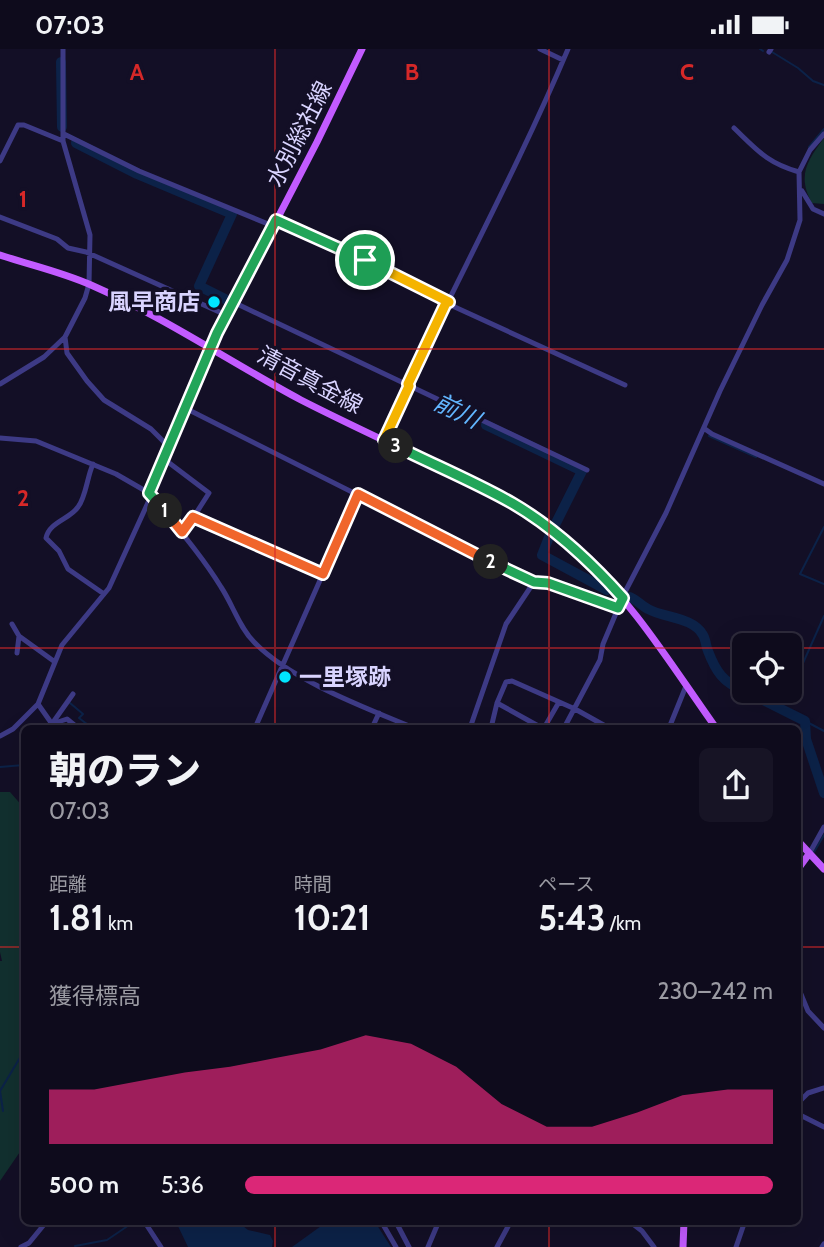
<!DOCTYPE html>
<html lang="ja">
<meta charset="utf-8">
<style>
body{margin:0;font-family:Cabin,"Noto Sans JP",sans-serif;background:#171425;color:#f1f3f6;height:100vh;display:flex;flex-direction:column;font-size:26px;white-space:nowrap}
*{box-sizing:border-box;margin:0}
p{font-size:23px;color:#9b9ba3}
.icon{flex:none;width:38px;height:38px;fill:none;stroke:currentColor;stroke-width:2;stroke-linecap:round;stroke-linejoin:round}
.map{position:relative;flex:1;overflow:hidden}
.drawer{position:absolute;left:21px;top:676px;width:780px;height:500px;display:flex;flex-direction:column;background:#0e0b1c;border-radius:10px;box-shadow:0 7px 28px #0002,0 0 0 2px #2e2b3b}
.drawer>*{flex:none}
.tools{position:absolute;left:732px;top:584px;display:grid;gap:14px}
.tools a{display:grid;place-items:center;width:70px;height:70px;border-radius:10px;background:#0e0b1c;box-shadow:0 7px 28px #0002,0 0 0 2px #2e2b3b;font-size:35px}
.pin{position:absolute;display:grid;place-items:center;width:60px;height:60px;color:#fff;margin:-30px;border:4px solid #fff;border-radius:50%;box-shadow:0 2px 7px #0007}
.km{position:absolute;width:35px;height:35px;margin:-18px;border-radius:50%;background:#222;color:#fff;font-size:19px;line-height:35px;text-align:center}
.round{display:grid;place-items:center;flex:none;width:74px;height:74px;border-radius:10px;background:#171425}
.summary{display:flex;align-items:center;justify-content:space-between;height:119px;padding:0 28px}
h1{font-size:38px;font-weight:800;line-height:52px}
.figures{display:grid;grid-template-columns:repeat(3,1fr);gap:10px;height:119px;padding:7px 28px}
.figures div{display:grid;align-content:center}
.figures b{font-size:35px;font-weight:800}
.figures small{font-size:19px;font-weight:400}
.figures p{font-size:19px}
.chart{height:196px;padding:14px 28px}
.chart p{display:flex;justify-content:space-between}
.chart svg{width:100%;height:126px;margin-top:7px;fill:#db2777;opacity:.7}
ul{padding:0 28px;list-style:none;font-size:23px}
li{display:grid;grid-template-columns:112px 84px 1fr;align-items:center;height:52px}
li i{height:18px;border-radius:9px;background:#db2777}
.status{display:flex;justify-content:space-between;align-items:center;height:49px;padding:0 35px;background:#0e0b1c;direction:ltr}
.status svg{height:19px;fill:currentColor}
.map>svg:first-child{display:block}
</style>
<div class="status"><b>07:03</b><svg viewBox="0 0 49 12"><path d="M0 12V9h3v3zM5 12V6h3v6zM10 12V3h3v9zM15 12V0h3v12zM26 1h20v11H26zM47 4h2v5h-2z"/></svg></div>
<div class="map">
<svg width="824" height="1198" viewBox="0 0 824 1198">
<rect width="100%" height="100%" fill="#130f26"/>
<path fill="#12302f" d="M824,89V155L812,154C797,127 807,112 824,89Z
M0,743H10L24,759V1097L0,1132V912H2L0,903Z"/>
<path fill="#0c2248" d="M328,1172L375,1173L391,1198H292Z
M176,1173H238L248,1181L270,1186L273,1192L272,1198H188Z"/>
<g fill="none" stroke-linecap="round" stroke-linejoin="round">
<path stroke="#0c2248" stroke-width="2" d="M760,0L763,2
M772,3L798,19L813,32L824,36
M809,98L824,80
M709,387L756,408
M824,478L800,525L824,535
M70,654L83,665L79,669L92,679
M779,659L791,641L824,567
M805,672L824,682
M0,718L24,716
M814,803L824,786
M798,827V826
M3,1062L0,1042L24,1002
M75,1197L107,1191L135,1172"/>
<path stroke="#0c2248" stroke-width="10" d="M61,13L62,78
M76,94L137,125L232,165L199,237L225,250
M486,376L582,422L554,478
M549,488L542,506L607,541
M630,548C637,551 642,557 648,560C664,569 693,568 703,586C706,591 706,598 708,602C716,623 723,633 744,642
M745,642L805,672L806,690L824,744"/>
<path stroke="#3d3a85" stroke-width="5" d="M540,0L563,11
M769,3L771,0
M734,79C757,101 767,114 799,123
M64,85L139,122L273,177
M0,112L18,76H24L63,92
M802,142L813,160L824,165
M0,168L57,190L68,199L86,203L226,266
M276,171L365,211L449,253
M233,253L587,421
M446,254L625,336
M65,288L67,304L87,332L104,351L151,380L169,398
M0,335L44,308L65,288L85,249L89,235L90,186L63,92V0
M408,335C461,223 520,114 568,0
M185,359L521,528L534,533L548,534L618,559
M705,380L712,385L824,435
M0,389L36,392L116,425L149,444L211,299
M384,391L410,335
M164,410L209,444L193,469
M93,415C87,428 86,448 78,458C70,470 49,473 46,489L59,502L68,520L104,545
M149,444C174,475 200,504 221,538C233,556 239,578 254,593C290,631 366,659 414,679
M182,483L193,469L322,525
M12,575L19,587L55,613
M17,604L19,587
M497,654L542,679
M38,655L52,675
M52,675L67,670L78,679
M49,679L73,645
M255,679L358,445
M372,679L379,664
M470,679L506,575L534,533
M491,679L497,654L506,633L512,632L575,660L609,679
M544,679L559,653
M564,679L600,611L603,595L625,543L666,464L720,342L762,256L787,211L800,171L799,123L810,101L824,85
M669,679L686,637
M0,687L13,680L38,655L62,596L109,539L151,447
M809,805L824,778
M798,938L808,962L824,979
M798,1054L808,1044L824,1039
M798,1065L824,1078
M144,1172L161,1198
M381,1172L396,1198
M399,1172L397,1175L409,1198
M629,1172L642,1182L654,1198
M21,1198L29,1194L47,1172
M428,1198L439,1172
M497,1198L511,1172
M736,1198L745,1172
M822,1198L824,1195"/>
<path stroke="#c25bff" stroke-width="7" d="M0,206C30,216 62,223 91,236C164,268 230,313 301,351C348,375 396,397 444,420C491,443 536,465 575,500C632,551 672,617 716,679
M211,298L317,93L362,0
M798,792L824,820
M798,820L809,805
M683,1198L684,1172"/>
</g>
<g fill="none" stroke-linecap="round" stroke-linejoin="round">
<defs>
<path id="split-1" d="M165,462L149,444L217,284L276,171L365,211"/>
<path id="split-2" d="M165,462L182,483L193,468L323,525L358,445L491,513"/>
<path id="split-3" d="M396,397C434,416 475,433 512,454C555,479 591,513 623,549L618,559L548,534L534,533L491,513"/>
<path id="split-4" d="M365,211L449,253L446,254L408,335L409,337L384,391L396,397"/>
</defs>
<use href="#split-1" stroke="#fff" stroke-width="14"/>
<use href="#split-2" stroke="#fff" stroke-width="14"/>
<use href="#split-3" stroke="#fff" stroke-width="14"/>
<use href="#split-4" stroke="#fff" stroke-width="14"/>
<use href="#split-1" stroke="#22a559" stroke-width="9"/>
<use href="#split-2" stroke="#f0652b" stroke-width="9"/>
<use href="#split-3" stroke="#22a559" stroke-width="9"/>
<use href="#split-4" stroke="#f5b400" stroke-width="9"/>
</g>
<path fill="none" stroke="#d62828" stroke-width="2" stroke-opacity="0.55" d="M275,0V679M549,0V679M0,300H824M0,599H744M789,599H824M0,898H24M798,898H824M275,1172V1198M549,1172V1198"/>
<g fill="#00e5ff" stroke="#130f26" stroke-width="2.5">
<circle cx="214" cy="253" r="7"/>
<circle cx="285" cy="628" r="7"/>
</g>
<g text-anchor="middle" stroke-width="7" stroke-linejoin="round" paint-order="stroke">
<g font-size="23" fill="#d9d4ff" stroke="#130f26">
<text transform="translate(299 85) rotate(-63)" y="8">水別総社線</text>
<text transform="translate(310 331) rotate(28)" y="8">清音真金線</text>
</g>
<g font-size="23" font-weight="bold" fill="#d9d4ff" stroke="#130f26" text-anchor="end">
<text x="200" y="261">風早商店</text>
<text x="299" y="636" text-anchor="start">一里塚跡</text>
</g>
<g font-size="24" font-style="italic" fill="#62b6ff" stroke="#130f26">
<text transform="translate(457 362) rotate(26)" y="8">前川</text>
</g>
</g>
<g font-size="23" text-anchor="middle" font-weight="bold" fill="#d62828" stroke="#130f26" stroke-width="7" stroke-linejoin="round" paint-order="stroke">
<text x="137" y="31">A</text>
<text x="412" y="31">B</text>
<text x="687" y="31">C</text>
<text x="23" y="158">1</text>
<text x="23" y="457">2</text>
</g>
</svg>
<div class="tools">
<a><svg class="icon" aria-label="locate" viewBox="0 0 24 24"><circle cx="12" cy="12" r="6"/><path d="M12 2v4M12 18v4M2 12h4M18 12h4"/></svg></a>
</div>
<div class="pin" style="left:365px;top:211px;background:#1e9e55"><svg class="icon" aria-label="arrive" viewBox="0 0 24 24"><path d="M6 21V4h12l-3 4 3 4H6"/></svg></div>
<b class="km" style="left:165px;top:462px">1</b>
<b class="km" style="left:491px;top:513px">2</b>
<b class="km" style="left:396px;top:397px">3</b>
<section class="drawer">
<div class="summary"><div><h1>朝のラン</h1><p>07:03</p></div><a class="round"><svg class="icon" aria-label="share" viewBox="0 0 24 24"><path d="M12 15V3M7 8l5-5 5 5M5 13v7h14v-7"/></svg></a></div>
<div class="figures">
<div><p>距離</p><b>1.81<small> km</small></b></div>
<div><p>時間</p><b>10:21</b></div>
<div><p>ペース</p><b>5:43<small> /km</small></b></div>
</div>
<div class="chart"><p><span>獲得標高</span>230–242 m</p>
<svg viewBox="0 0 160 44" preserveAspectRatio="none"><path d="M0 44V25L10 25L20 22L30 19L40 17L50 14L60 11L70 6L80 9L90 17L100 30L110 38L120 38L130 33L140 27L150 25L160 25V44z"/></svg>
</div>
<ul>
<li><b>500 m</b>5:36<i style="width:100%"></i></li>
</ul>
</section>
</div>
